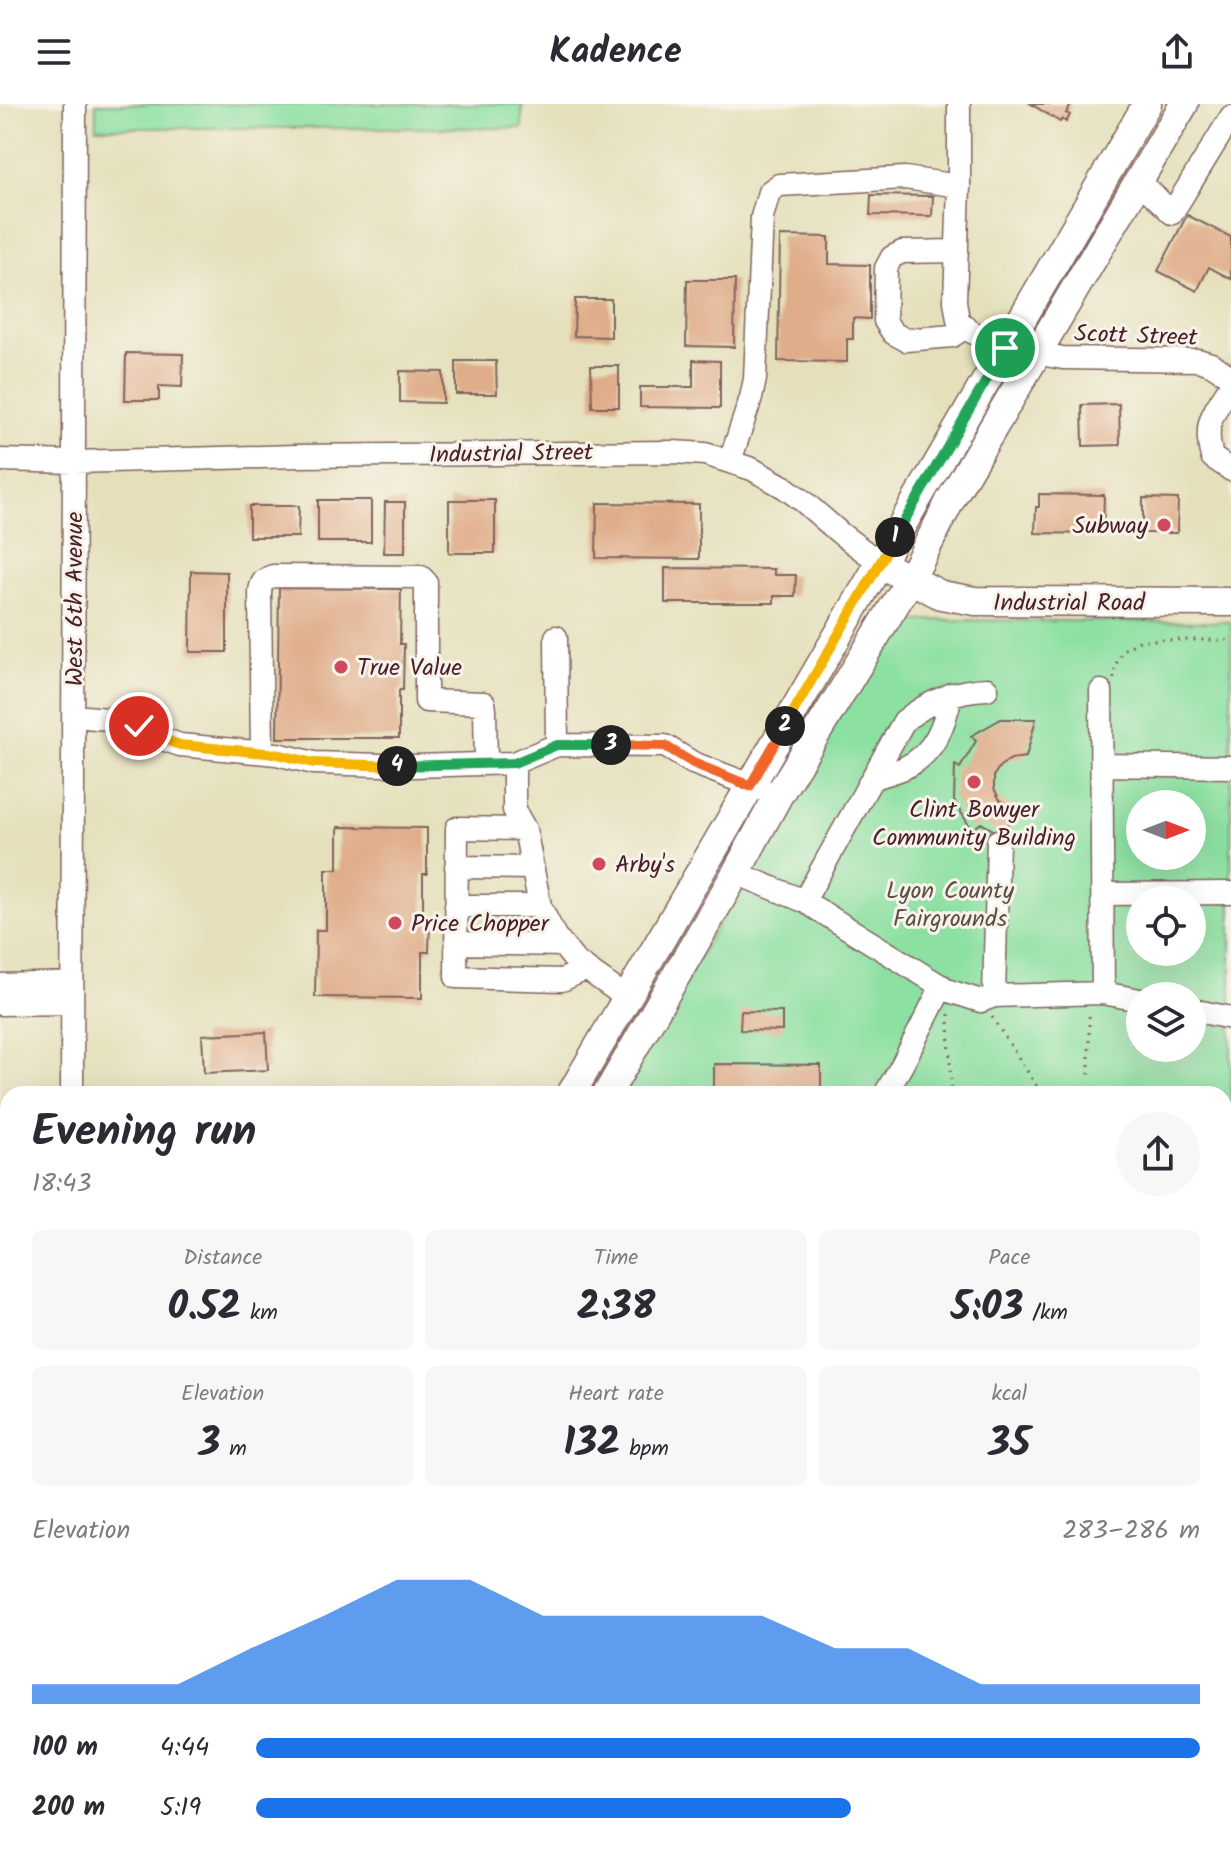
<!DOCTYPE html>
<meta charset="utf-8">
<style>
body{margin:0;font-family:Kalam,sans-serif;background:#f7f7f7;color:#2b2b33;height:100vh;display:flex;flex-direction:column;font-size:30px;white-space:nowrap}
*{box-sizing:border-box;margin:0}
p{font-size:26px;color:#7c7c81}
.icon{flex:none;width:44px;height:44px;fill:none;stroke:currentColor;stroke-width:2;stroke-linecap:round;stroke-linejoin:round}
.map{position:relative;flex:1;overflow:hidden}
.sheet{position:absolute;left:0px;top:982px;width:1232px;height:770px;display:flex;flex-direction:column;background:#fff;border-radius:24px 24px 0 0;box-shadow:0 8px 32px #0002}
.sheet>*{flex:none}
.needle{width:52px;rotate:90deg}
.controls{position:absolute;left:1126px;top:686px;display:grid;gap:16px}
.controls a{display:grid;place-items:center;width:80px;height:80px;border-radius:50%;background:#fff;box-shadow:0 8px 32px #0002;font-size:40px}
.pin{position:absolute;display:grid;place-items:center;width:68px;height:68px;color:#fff;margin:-34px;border:4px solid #fff;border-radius:50%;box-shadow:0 2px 8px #0007}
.km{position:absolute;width:40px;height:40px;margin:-20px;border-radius:50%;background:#222;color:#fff;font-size:22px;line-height:40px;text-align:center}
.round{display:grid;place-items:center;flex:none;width:84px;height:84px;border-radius:42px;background:#f7f7f7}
.overview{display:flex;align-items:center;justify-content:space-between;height:136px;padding:0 32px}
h1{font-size:44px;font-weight:800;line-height:60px}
.figures{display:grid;grid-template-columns:repeat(3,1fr);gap:12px;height:136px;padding:8px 32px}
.figures div{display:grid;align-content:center;border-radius:12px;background:#f7f7f7;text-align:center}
.figures b{font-size:40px;font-weight:800}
.figures small{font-size:22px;font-weight:400}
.figures p{font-size:22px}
.chart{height:224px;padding:16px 32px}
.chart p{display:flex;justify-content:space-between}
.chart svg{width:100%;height:144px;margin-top:8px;fill:#1a73e8;opacity:.7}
ul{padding:0 32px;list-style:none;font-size:26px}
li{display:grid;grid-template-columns:128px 96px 1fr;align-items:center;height:60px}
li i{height:20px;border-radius:10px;background:#1a73e8}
header{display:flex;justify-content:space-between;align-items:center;height:104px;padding:0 32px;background:#fff;font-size:36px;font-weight:800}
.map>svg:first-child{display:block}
</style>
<header><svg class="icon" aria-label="menu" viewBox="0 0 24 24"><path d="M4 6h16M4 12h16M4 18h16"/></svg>Kadence<svg class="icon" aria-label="share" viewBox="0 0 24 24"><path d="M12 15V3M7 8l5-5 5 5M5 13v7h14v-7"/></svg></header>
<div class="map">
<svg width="1231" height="1751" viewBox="0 0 1231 1751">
<rect width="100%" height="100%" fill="#f7f3e8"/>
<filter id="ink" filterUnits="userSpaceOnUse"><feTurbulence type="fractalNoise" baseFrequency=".0125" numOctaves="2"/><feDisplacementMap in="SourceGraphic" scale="16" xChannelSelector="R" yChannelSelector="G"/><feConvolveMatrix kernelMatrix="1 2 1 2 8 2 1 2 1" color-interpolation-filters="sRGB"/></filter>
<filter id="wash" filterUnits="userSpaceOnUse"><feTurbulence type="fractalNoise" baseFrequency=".006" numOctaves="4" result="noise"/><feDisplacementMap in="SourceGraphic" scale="32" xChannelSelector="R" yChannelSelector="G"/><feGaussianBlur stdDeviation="1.8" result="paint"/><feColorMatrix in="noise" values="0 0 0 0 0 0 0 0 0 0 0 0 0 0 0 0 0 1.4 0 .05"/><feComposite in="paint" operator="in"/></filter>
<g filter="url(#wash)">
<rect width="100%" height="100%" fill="#e5e0bb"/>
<path fill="#8ce0a2" stroke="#6b8066" stroke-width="2" fill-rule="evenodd" d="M96,0H522V24H96Z
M928,516L1231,518V1339H1224V990H619L882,538C897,521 906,518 928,516ZM1140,700H1192V752H1140ZM1140,796H1192V848H1140ZM1140,892H1192V944H1140Z"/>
<g id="blocks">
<path fill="#e0ad8a" d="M1031,0H1072L1066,9L1070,11L1066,18L1062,15L1060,18Z
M871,91L933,92L932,112L870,111Z
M1187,111L1231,133V175L1209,163L1197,187L1158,167Z
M780,132L829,133V160L870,161V215L853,214V235H847V258L778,257Z
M687,176H735L734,243L686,242Z
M575,195H611V233L574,232Z
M126,249L183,250L182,283L159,282V296H125Z
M693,256L720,257V304L640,303V283H693Z
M456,257H496L497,290H456Z
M591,262H619V303H592Z
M400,267L443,268V299L400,298Z
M1119,300L1120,341L1083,342L1082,301Z
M1039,390L1104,391L1103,430L1035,429L1036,403H1039Z
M1143,394L1178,395L1177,429H1143Z
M318,396H371V438H318Z
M449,396H495V449H449Z
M385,398H405V449H384Z
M597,399L699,400V455L596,454Z
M249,402H299L298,433H249Z
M665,464L774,465V471H796L795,492H774V499H665Z
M191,467L227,468V548H190Z
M279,484L401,485L400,540H404L403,586H399V634H277Z
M1001,615H1036L1026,653L1011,655L1000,662L994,671V685L1000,696L1013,703L1005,733L981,719L972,726L954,697L955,661L960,664L976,637L971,632Z
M338,723L427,724V770H423V816H430L429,848H422V894L315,893L316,826H326V765H338Z
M741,907L782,908V927L740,926Z
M266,928L268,966L204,969L202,931Z
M714,960L821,961V990H714Z
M379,1744H429V1751H379Z"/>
</g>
</g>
<g filter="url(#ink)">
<use href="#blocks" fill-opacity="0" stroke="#80635d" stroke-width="2"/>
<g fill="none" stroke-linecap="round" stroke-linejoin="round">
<defs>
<path id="minor" d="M959,0V82L955,197L958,216L970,227L1005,244L1063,254L1198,256L1211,260L1231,273
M1138,76L1172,109L1231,13
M957,147L902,148L892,153L886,164L885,217L893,229L906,236L952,232L966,223
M1231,281C1213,310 1203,318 1212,353L1231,366
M0,356L74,358L297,352L673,348L705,350L752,365L784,383L803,397L841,430L880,459
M730,357L751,294L755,275L762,113L769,88L779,81L905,74L959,82
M556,533L557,641L665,642L693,659L766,687
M1101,587L1103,889
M74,612L108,615L139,622L157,633L180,641L277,650L314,659L414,662L514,659L557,641
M262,648L260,488C261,478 264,475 273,472L421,473L426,478V597L484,599L485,606L486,660
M514,659V706L525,725L540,802L555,832L575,857L627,894
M1102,661L1231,663
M873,674C883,671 895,668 904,664C935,650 945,620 951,590
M525,725L457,724L456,873L562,876L586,865
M456,763L532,764
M736,769L804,797L949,887L981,897L994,892L1103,889L1140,896
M1103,790L1231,789
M804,797L904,617C929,597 955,586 987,585
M456,802H540
M456,839L562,841
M0,881L72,879
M994,892L998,737
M0,900L72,899
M1192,906L1231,914
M72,990L75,0
M885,990L902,961L942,882
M1224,1444H1231
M0,1502L8,1521
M1224,1618H1231
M0,1676L8,1668
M0,1705L8,1700
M240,1744L256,1751
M70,1751V1744
M337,1751L341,1750L345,1744
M509,1751V1744
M745,1751V1744
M948,1751V1744"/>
<path id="major" d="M894,467L941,491L975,497L1231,498
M571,990L1147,0
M607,990L736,769L778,692L910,476L951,395L1184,0
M152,1751L155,1744
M184,1751L187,1744"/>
</defs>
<use href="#minor" stroke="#80635d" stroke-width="25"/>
<use href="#major" stroke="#80635d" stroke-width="31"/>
<path stroke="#80635d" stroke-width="3" stroke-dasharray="2 6" stroke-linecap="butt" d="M1114,575L1115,562L1123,546L1141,536H1231
M949,910L950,962L952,990
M992,913L1042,990
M1089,970V906
M1224,1177H1231
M1224,1312L1231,1313"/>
<use href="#minor" stroke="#fff" stroke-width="22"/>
<use href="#major" stroke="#fff" stroke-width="28"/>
</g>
</g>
<g fill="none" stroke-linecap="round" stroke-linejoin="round" filter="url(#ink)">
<defs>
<path id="split-1" d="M895,433L1005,244"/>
<path id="split-2" d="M785,622L895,433"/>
<path id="split-3" d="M611,641L665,642L693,659L750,682L785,622"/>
<path id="split-4" d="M397,662L514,659L557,641H611"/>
<path id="split-5" d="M139,622L157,633L180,641L277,650L314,659L397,662"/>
</defs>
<use href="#split-1" stroke="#fff" stroke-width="16"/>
<use href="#split-2" stroke="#fff" stroke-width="16"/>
<use href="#split-3" stroke="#fff" stroke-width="16"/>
<use href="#split-4" stroke="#fff" stroke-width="16"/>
<use href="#split-5" stroke="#fff" stroke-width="16"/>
<use href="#split-1" stroke="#22a559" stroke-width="10"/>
<use href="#split-2" stroke="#f5b400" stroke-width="10"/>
<use href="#split-3" stroke="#f0652b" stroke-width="10"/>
<use href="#split-4" stroke="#22a559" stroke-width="10"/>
<use href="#split-5" stroke="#f5b400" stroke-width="10"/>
</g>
<g fill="#d1495b" stroke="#f7f3e8" stroke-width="3">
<circle cx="1164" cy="421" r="8"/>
<circle cx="341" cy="563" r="8"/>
<circle cx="974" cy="678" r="8"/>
<circle cx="599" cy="760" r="8"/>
<circle cx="395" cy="819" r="8"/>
</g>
<g text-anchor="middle" stroke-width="6" stroke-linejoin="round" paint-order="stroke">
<g font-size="24" fill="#4a1f2b" stroke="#f7f3e8">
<text transform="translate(1136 231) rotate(2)" y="8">Scott Street</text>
<text transform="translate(511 349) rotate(-1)" y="8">Industrial Street</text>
<text transform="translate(74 495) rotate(-90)" y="8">West 6th Avenue</text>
<text x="1069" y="506">Industrial Road</text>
</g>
<g font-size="24" fill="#4a1f2b" stroke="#f7f3e8" text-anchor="start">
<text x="1148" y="429" text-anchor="end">Subway</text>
<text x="357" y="571">True Value</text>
<text x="974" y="713" text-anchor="middle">Clint Bowyer<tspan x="974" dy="28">Community Building</tspan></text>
<text x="615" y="768">Arby's</text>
<text x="411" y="827">Price Chopper</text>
</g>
<g font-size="24" fill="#5a4f49" stroke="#f7f3e8">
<text x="950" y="794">Lyon County<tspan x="950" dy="28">Fairgrounds</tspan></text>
</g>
</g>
</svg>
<div class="controls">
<a><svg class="needle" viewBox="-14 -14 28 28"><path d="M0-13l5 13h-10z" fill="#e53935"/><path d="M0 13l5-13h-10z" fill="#7c7c81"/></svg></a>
<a><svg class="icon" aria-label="locate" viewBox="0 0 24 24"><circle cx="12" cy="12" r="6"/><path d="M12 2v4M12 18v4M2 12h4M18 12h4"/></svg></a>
<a><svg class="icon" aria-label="layers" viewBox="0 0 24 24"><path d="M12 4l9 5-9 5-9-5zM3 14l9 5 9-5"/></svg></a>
</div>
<div class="pin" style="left:1005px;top:244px;background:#1e9e55"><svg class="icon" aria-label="arrive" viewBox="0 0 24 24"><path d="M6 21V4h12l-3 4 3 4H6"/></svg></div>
<div class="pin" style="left:139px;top:622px;background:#d93025"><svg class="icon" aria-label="check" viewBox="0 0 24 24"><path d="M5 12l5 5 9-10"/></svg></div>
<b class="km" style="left:895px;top:433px">1</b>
<b class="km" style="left:785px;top:622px">2</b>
<b class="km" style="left:611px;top:641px">3</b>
<b class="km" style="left:397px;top:662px">4</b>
<section class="sheet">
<div class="overview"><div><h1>Evening run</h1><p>18:43</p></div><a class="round"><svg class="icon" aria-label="share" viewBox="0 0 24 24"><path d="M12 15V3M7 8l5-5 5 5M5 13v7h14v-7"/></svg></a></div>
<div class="figures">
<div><p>Distance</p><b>0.52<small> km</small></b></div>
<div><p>Time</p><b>2:38</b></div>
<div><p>Pace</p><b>5:03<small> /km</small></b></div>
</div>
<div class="figures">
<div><p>Elevation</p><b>3<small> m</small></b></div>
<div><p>Heart rate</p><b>132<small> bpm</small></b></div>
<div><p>kcal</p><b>35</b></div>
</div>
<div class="chart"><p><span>Elevation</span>283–286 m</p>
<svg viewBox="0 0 160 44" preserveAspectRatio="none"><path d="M0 44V38L10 38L20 38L30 27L40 17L50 6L60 6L70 17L80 17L90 17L100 17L110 27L120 27L130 38L140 38L150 38L160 38V44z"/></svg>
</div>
<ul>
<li><b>100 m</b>4:44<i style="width:100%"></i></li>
<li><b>200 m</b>5:19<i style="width:63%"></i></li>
</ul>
</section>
</div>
